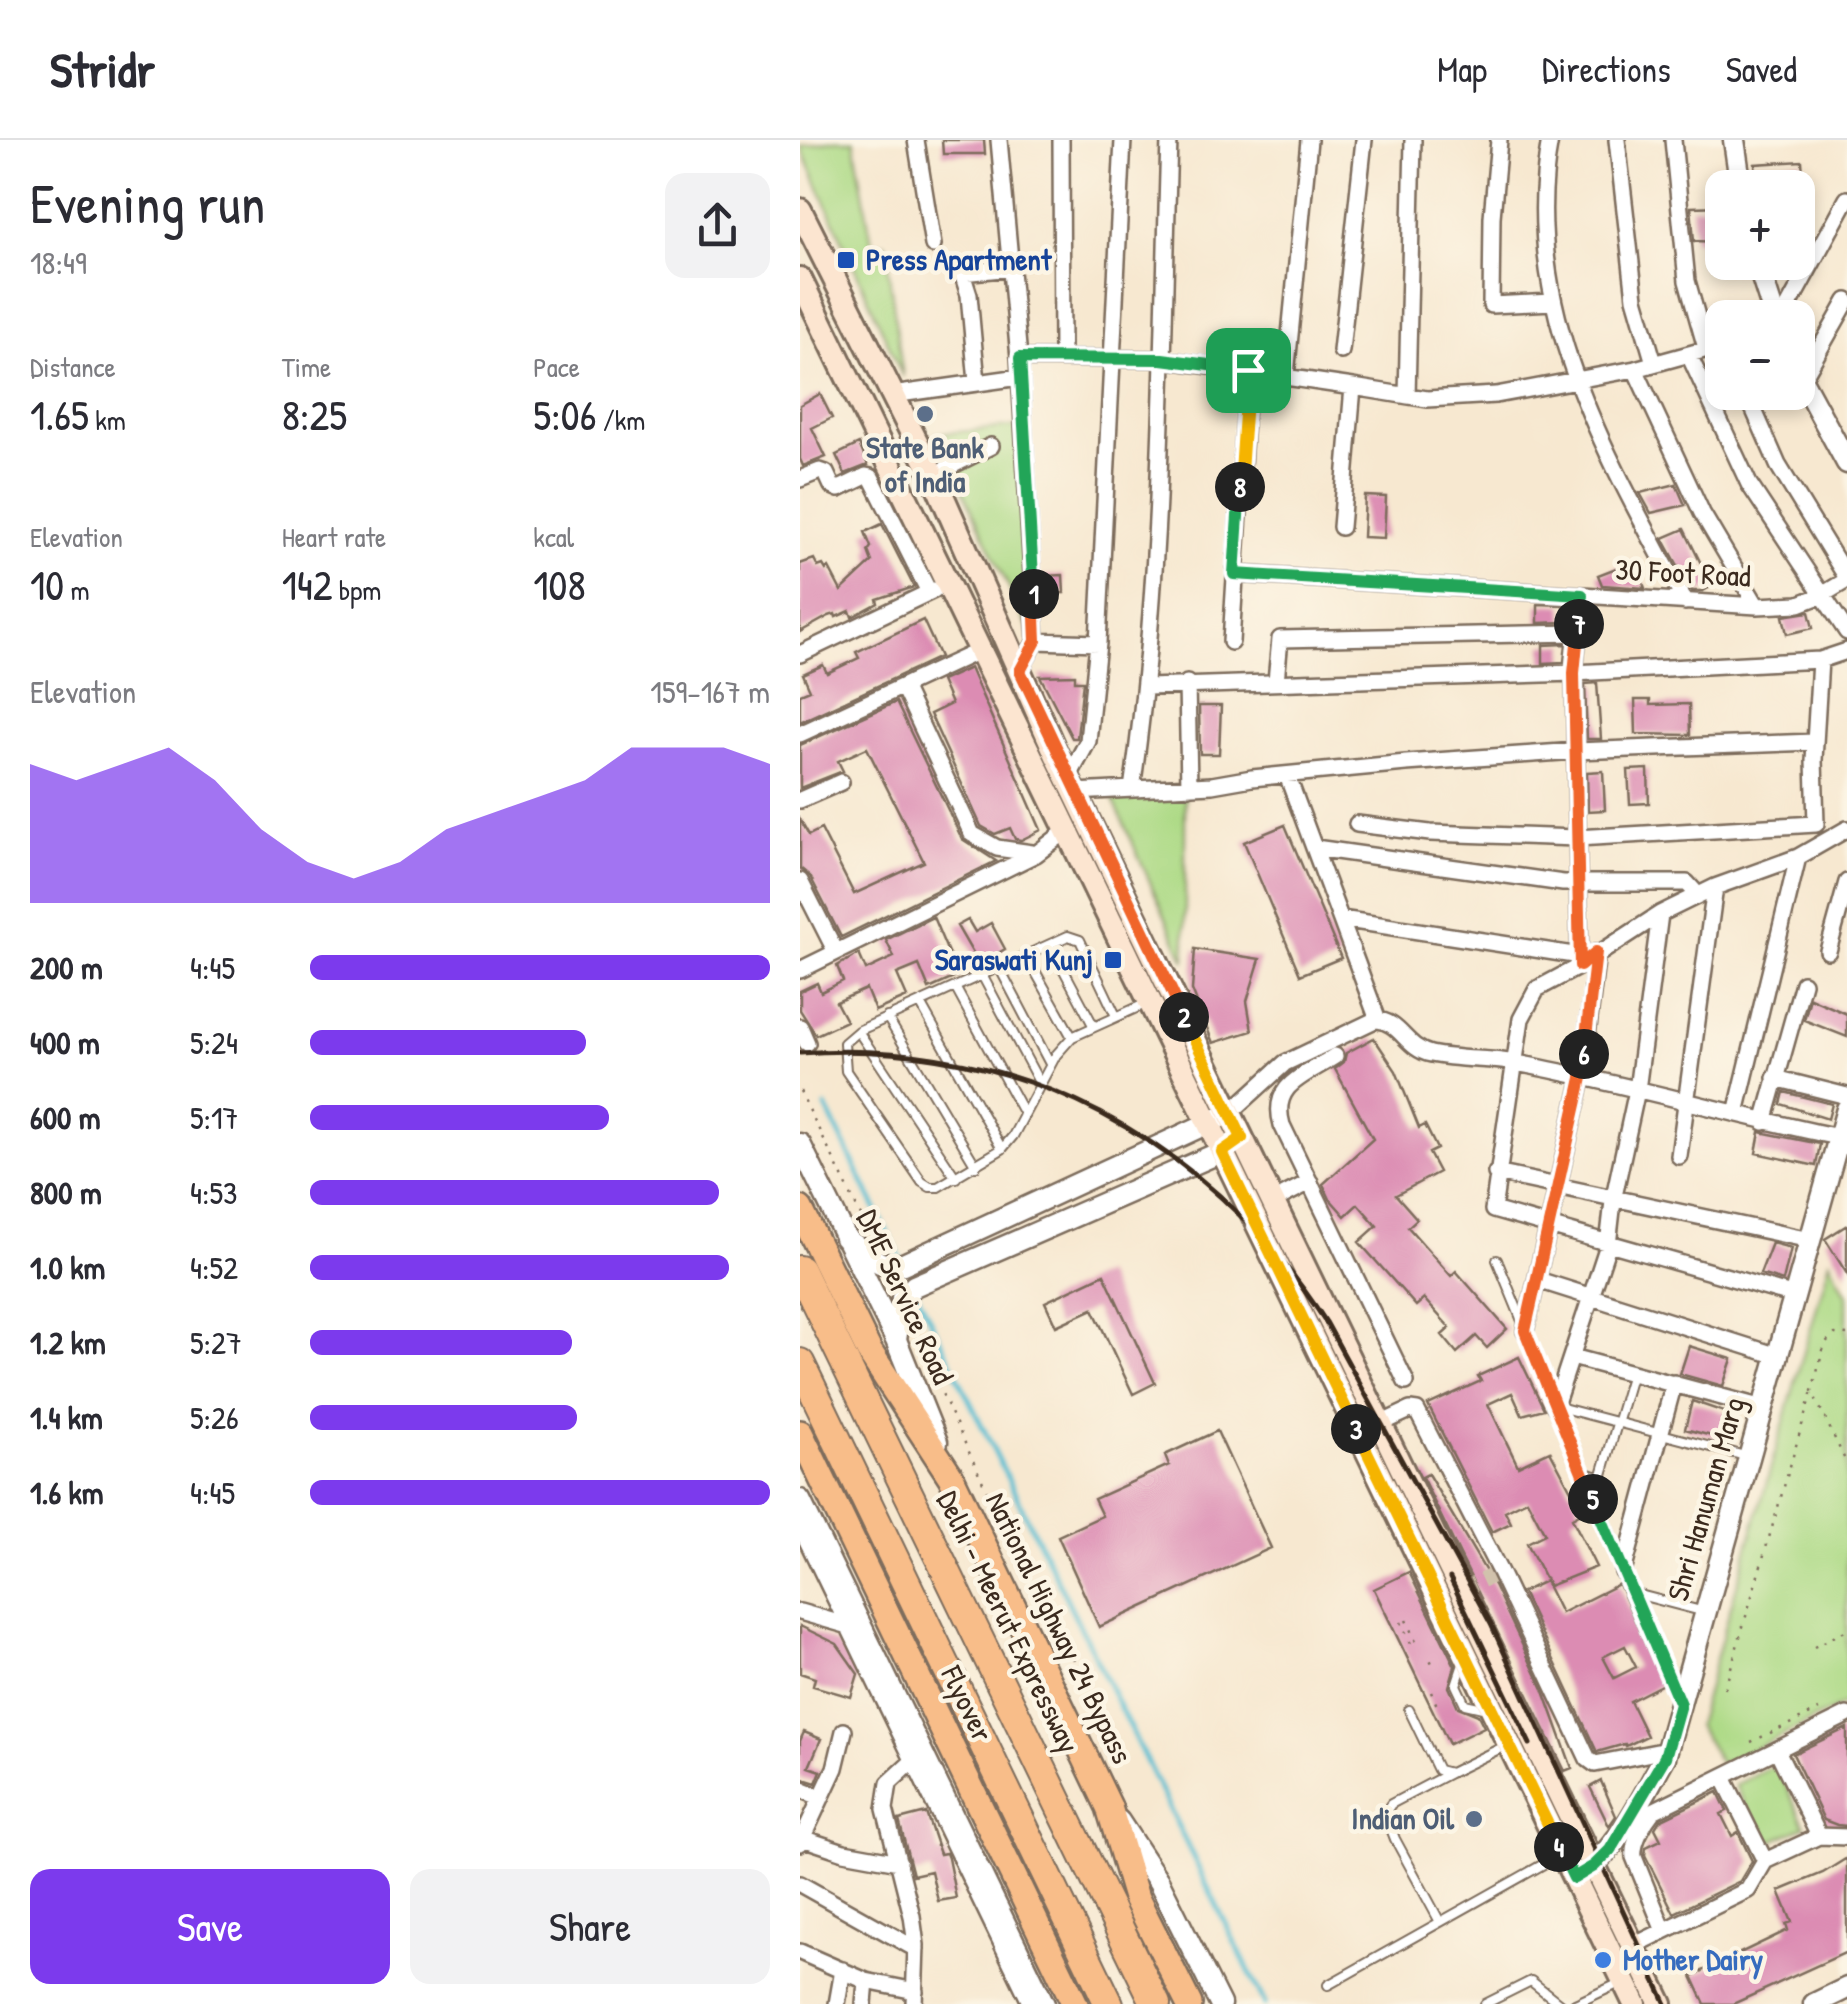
<!DOCTYPE html>
<meta charset="utf-8">
<style>
body{margin:0;font-family:"Patrick Hand",sans-serif;background:#f2f2f3;color:#2b2b33;height:100vh;display:flex;flex-direction:column;font-size:38px;white-space:nowrap}
*{box-sizing:border-box;margin:0}
p{font-size:32px;color:#7c7c81}
.icon{flex:none;width:55px;height:55px;fill:none;stroke:currentColor;stroke-width:2;stroke-linecap:round;stroke-linejoin:round}
.map{position:relative;flex:1;overflow:hidden}
.sheet{display:flex;flex-direction:column;background:#fff;width:800px}
.sheet>*{flex:none}
.fabs{position:absolute;left:905px;top:30px;display:grid;gap:20px}
.fabs a{display:grid;place-items:center;width:110px;height:110px;border-radius:20px;background:#fff;box-shadow:0 5px 15px #0003;font-size:50px}
.pin{position:absolute;display:grid;place-items:center;width:85px;height:85px;color:#fff;margin:-42px;border-radius:20px;box-shadow:0 5px 15px #0006}
.km{position:absolute;width:50px;height:50px;margin:-25px;border-radius:50%;background:#222;color:#fff;font-size:28px;line-height:50px;text-align:center}
.round{display:grid;place-items:center;flex:none;width:105px;height:105px;border-radius:20px;background:#f2f2f3}
.overview{display:flex;align-items:center;justify-content:space-between;height:170px;padding:0 30px}
h1{font-size:55px;font-weight:600;line-height:75px}
.stats{display:grid;grid-template-columns:repeat(3,1fr);gap:15px;height:170px;padding:10px 30px}
.stats div{display:grid;align-content:center}
.stats b{font-size:42px;font-weight:600}
.stats small{font-size:28px;font-weight:400}
.stats p{font-size:28px}
.chart{height:280px;padding:20px 30px}
.chart p{display:flex;justify-content:space-between}
.chart svg{width:100%;height:180px;margin-top:10px;fill:#7c3aed;opacity:.7}
.cta{display:flex;gap:20px;margin-top:auto;padding:20px 30px}
.cta a{flex:1;height:115px;border-radius:20px;background:#7c3aed;color:#fff;font-size:40px;font-weight:600;line-height:115px;text-align:center}
.cta a+a{background:#f2f2f3;color:#2b2b33}
ul{padding:0 30px;list-style:none;font-size:32px}
li{display:grid;grid-template-columns:160px 120px 1fr;align-items:center;height:75px}
li i{height:25px;border-radius:12px;background:#7c3aed}
header{display:flex;align-items:center;gap:60px;box-sizing:border-box;height:140px;padding:0 50px;background:#fff;border-bottom:2px solid #e1e1e2}
header strong{font-size:48px}
nav{display:flex;gap:55px;margin-inline-start:auto;font-size:35px}
main{display:flex;flex:1;min-height:0}
.map>svg:first-child{display:block}
</style>
<header>
<strong>Stridr</strong>
<nav><a>Map</a><a>Directions</a><a>Saved</a></nav>
</header>
<main>
<section class="sheet">
<div class="overview"><div><h1>Evening run</h1><p>18:49</p></div><a class="round"><svg class="icon" aria-label="share" viewBox="0 0 24 24"><path d="M12 15V3M7 8l5-5 5 5M5 13v7h14v-7"/></svg></a></div>
<div class="stats">
<div><p>Distance</p><b>1.65<small> km</small></b></div>
<div><p>Time</p><b>8:25</b></div>
<div><p>Pace</p><b>5:06<small> /km</small></b></div>
</div>
<div class="stats">
<div><p>Elevation</p><b>10<small> m</small></b></div>
<div><p>Heart rate</p><b>142<small> bpm</small></b></div>
<div><p>kcal</p><b>108</b></div>
</div>
<div class="chart"><p><span>Elevation</span>159–167 m</p>
<svg viewBox="0 0 160 44" preserveAspectRatio="none"><path d="M0 44V10L10 14L20 10L30 6L40 14L50 26L60 34L70 38L80 34L90 26L100 22L110 18L120 14L130 6L140 6L150 6L160 10V44z"/></svg>
</div>
<ul>
<li><b>200 m</b>4:45<i style="width:100%"></i></li>
<li><b>400 m</b>5:24<i style="width:60%"></i></li>
<li><b>600 m</b>5:17<i style="width:65%"></i></li>
<li><b>800 m</b>4:53<i style="width:89%"></i></li>
<li><b>1.0 km</b>4:52<i style="width:91%"></i></li>
<li><b>1.2 km</b>5:27<i style="width:57%"></i></li>
<li><b>1.4 km</b>5:26<i style="width:58%"></i></li>
<li><b>1.6 km</b>4:45<i style="width:100%"></i></li>
</ul>
<div class="cta"><a>Save</a><a>Share</a></div>
</section>
<div class="map">
<svg width="1047" height="1864" viewBox="0 0 1047 1864">
<rect width="100%" height="100%" fill="#fcf5e5"/>
<filter id="ink" filterUnits="userSpaceOnUse"><feTurbulence type="fractalNoise" baseFrequency=".01" numOctaves="2"/><feDisplacementMap in="SourceGraphic" scale="20" xChannelSelector="R" yChannelSelector="G"/><feConvolveMatrix kernelMatrix="1 2 1 2 8 2 1 2 1" color-interpolation-filters="sRGB"/></filter>
<filter id="wash" filterUnits="userSpaceOnUse"><feTurbulence type="fractalNoise" baseFrequency=".0048" numOctaves="4" result="noise"/><feDisplacementMap in="SourceGraphic" scale="40" xChannelSelector="R" yChannelSelector="G"/><feGaussianBlur stdDeviation="2.25" result="paint"/><feColorMatrix in="noise" values="0 0 0 0 0 0 0 0 0 0 0 0 0 0 0 0 0 1.4 0 .05"/><feComposite in="paint" operator="in"/></filter>
<g filter="url(#wash)">
<rect width="100%" height="100%" fill="#f7e8d0"/>
<path fill="#adda86" stroke="#748252" stroke-width="2.5" d="M34,0H54L72,104L85,103L103,237L1,7Z
M220,286L231,494L136,294Z
M385,656V821L313,659Z
M1030,1121L1047,1155V1563L921,1625L897,1585Z
M976,1625L1005,1686L964,1705L935,1645Z"/>
<g fill="none" stroke-linecap="round" stroke-linejoin="round">
<path stroke="#56bfd3" stroke-width="5" d="M26,967L101,1120
M117,1153L465,1864"/>
</g>
<g id="blocks">
<path fill="#dc8cb3" fill-rule="evenodd" d="M142,0H184L185,14H143Z
M1002,21L1004,48H957L955,24Z
M922,66V102L894,101L891,67Z
M20,254L32,278L12,288L26,317L3,326L0,319V265Z
M59,304L68,325L45,334L36,315Z
M876,344L885,365L851,373L840,353Z
M565,356L586,357L584,398L563,397Z
M82,384L114,447L77,459L78,463L52,477L50,471L36,477L35,474L29,476L0,492V424L14,419L18,427L23,425L26,430L29,428L41,451L72,422L68,411L71,407L65,392Z
M884,389L912,446L903,451H892L863,398Z
M834,421L845,448L802,445L798,435Z
M263,435L264,453L244,454L243,436Z
M738,464L763,465L764,482L738,483Z
M1009,472L1013,488L987,494L983,476Z
M123,480L140,517L0,582V554L10,550L3,534L23,525L27,533L59,518L56,512Z
M766,504L764,522L743,523V505Z
M170,528L241,690L221,700L215,699L210,688L195,694L181,686L130,574L151,564L141,541Z
M275,535V541H283L277,598H272L240,536Z
M797,543L801,599H787L785,544Z
M835,560H850V565L889,564L890,595L836,594Z
M96,562L162,699L196,721L41,797L10,736L0,728V679L9,695L21,689L54,754L124,722L67,608L38,621L43,631L0,648V605Z
M399,566H421L419,614H400Z
M848,629L849,663L830,664L828,630Z
M803,631L805,670L788,671L787,632Z
M485,685L541,818L500,835L444,702Z
M133,777L158,836L129,849L119,825L97,834L107,857L75,871L66,849L36,862L46,881L16,895L0,870V851L17,843L21,852L43,841L37,826L59,814L66,830L94,817L86,800Z
M168,780L175,792L191,783L205,809L179,824L157,786Z
M395,809L460,819L447,861L452,891L413,903L392,850Z
M1010,858L1047,874V897L1004,880Z
M574,898L596,931L619,988L625,985L637,1009L629,1013L639,1032L596,1055L617,1079L608,1087L651,1136L656,1131L707,1189L687,1208L676,1196L657,1213L642,1195L650,1188L624,1159L616,1166L559,1102L577,1086L558,1064L545,1076L530,1059L523,1044L573,999L535,929L544,922L546,913Z
M984,952L1032,964L1028,979L981,964Z
M960,992L1020,1004L1016,1026L956,1013Z
M1047,1085V1134L1025,1099Z
M972,1103L991,1108L983,1141L960,1134Z
M304,1134L355,1243L333,1254L293,1169L256,1186L245,1162Z
M889,1206L932,1219L923,1246L880,1234Z
M719,1217L744,1269L722,1275L712,1253L688,1264L718,1326L750,1311L775,1358L781,1373L772,1378L796,1427L749,1446L727,1403L745,1394L727,1360L705,1371L711,1383L692,1392L628,1265L681,1241L678,1236Z
M892,1261L933,1275L927,1300L885,1289Z
M417,1291L471,1408L299,1487L258,1396L302,1376L294,1359L369,1325L365,1315Z
M628,1334L694,1445L744,1551L772,1628L765,1631L622,1337Z
M609,1432L655,1526L649,1547L658,1567L678,1575L684,1587L649,1604L574,1449Z
M745,1441L761,1473L819,1444L863,1544L830,1561L847,1596L826,1606L825,1604L797,1612L722,1452ZM825,1506L836,1527L814,1538L803,1517Z
M0,1486L37,1504L58,1534L51,1557L13,1546L15,1538L0,1533Z
M1047,1588V1686L1037,1685L1024,1680L993,1614Z
M4,1592L21,1599L9,1627L21,1631L16,1643L0,1638V1601Z
M801,1641L816,1676L809,1686L790,1647Z
M918,1652L927,1671L921,1674L932,1696L938,1692L952,1721L940,1741L874,1773L845,1715L846,1707L861,1700L855,1688L860,1680Z
M126,1673L140,1714L146,1713L148,1718L156,1758L138,1761L131,1731L113,1735L99,1680Z
M1047,1718V1812L933,1864H905L892,1836L988,1790L986,1784L992,1782L979,1751L1023,1733Z"/>
</g>
</g>
<g filter="url(#ink)">
<use href="#blocks" fill-opacity="0" stroke="#7d6c5c" stroke-width="2.5"/>
<g fill="none" stroke-linecap="round" stroke-linejoin="round">
<path stroke="#d1c2ac" stroke-width="15" stroke-dasharray="15 8" stroke-linecap="butt" d="M661,1450L700,1432"/>
<defs>
<path id="service" d="M250,804L293,885
M226,815L272,897
M199,827L250,924
M182,835L239,942
M155,847L224,974
M120,863L202,1009
M316,876L280,800L268,796L58,891L44,903L46,931L122,1042L130,1047H138L202,1009L213,996L256,915L272,897L345,864
M87,877L176,1026
M58,891L156,1038
M697,1120L876,1555
M755,1266L949,1317
M781,1331L801,1338L832,1233
M832,1453L905,1472
M663,1524L656,1545L665,1564L687,1569
M609,1570L638,1630L650,1633L705,1606
M640,1782L595,1699L585,1673L591,1664L650,1633
M528,1845L758,1716
M685,1864L731,1841L760,1864
M775,1864L820,1843"/>
<path id="minor" d="M116,0L133,105
M199,0L219,218L236,501
M261,0L262,218
M699,0L692,77L691,165L753,162
M750,0C718,168 809,319 885,462
M817,0L835,158L854,223
M873,0L887,141L906,208
M982,178L1047,59
M541,211L564,0
M889,215L949,344L1047,492
M219,218L362,219L553,247L541,387
M835,229L902,373L957,466
M486,236L509,0
M177,242L169,155L162,133L211,128
M1001,242L1047,161
M553,247L627,259L696,255L835,229L922,205
M946,252L978,325L1047,438
M92,255L220,237
M607,256L613,0
M133,335L191,306
M0,339L20,331L26,333L32,346L39,349L66,336L71,337L129,452
M435,434L782,455
M431,502L448,230
M0,514L134,450
M219,531L236,501L298,503
M476,541L480,499L778,493
M387,543L389,647
M103,547L172,694L197,708L232,713
M347,547L774,533L1020,520L1047,511
M0,594L179,511
M487,635L578,880
M268,638L288,601L298,503L323,0
M332,649C363,435 362,217 369,0
M275,652L412,645L452,638L606,623L776,611L1014,602
M0,660L41,642
M557,684L630,693L777,698L1016,684L1014,620L1020,520
M515,708L763,743H887L898,755
M0,741L36,812
M541,779L780,816
M1028,811L1047,742
M780,826L774,533L782,455L957,466L999,464L1022,455L1047,440
M0,830L236,714L266,691
M0,887L7,903
M535,916C505,936 470,944 482,985L606,1242
M975,938L1047,956
M430,973L485,923L575,880C600,880 606,909 631,914C659,920 688,918 716,923C825,943 931,975 1039,997
M936,973L998,717
M964,982L1003,843
M879,1016L915,747
M696,1033L1010,1100
M473,1061L510,1042
M738,1140L978,1216
M995,1156L693,1070L721,879L737,849L780,826L860,774L915,747L998,717L1047,689
M725,1191L782,938L797,812
M772,1217L963,1268
M755,1266L808,1105L813,1061L837,950L860,774
M580,1284L610,1270L617,1271L700,1432L788,1619L795,1624L867,1610
M0,1386L231,1864
M823,1432L874,1243
M0,1472L49,1486
M977,1610L1019,1696
M114,1620L89,1643L85,1669L112,1776L116,1805L114,1864
M923,1637L965,1721
M0,1649L20,1657
M2,1698L44,1712L99,1722
M0,1703L35,1628L44,1591
M0,1744L116,1809
M864,1791L834,1717C832,1703 844,1682 853,1671L1047,1575
M833,1806L948,1750L965,1721L1019,1696L1047,1697
M0,1812L66,1841L115,1851
M37,1864L43,1830
M64,1864L66,1841"/>
<path id="tertiary" d="M934,0L941,48
M957,122L975,178
M998,233L1047,323
M0,1004L96,1200L137,1302
M45,1098L80,1123L101,1125L430,973
M96,1200L102,1158L114,1146L421,1012L432,1004
M0,1360L244,1864
M319,1681L359,1742L420,1864
M774,1737C819,1713 840,1660 865,1617L1047,969
M1014,1864L1047,1848"/>
<path id="secondary" d="M0,70L133,335L257,616L861,1864
M0,139L835,1864"/>
<path id="trunk" d="M0,1069L69,1211L151,1337L309,1667L336,1758L389,1864
M0,1293L275,1864"/>
<path id="motorway" d="M0,1130L356,1864
M0,1223L309,1864"/>
</defs>
<use href="#service" stroke="#7d6c5c" stroke-width="12"/>
<use href="#minor" stroke="#7d6c5c" stroke-width="20"/>
<use href="#tertiary" stroke="#7d6c5c" stroke-width="25"/>
<use href="#secondary" stroke="#7d6c5c" stroke-width="28"/>
<use href="#trunk" stroke="#7d6c5c" stroke-width="30"/>
<use href="#motorway" stroke="#7d6c5c" stroke-width="32"/>
<path stroke="#7d6c5c" stroke-width="2.5" stroke-dasharray="2.5 8" stroke-linecap="butt" d="M0,951L70,1094
M1047,1195L1035,1194L1025,1203L1012,1251L1047,1324
M116,1197L206,1392L296,1561
M606,1480L617,1504
M601,1482L612,1506
M1014,1507L1047,1490
M630,1522L634,1520
M925,1548L1012,1251
M631,1552L639,1570
M951,1602L1019,1570"/>
<use href="#service" stroke="#fff" stroke-width="8"/>
<use href="#minor" stroke="#fff" stroke-width="15"/>
<use href="#tertiary" stroke="#fff" stroke-width="20"/>
<use href="#secondary" stroke="#fce5d0" stroke-width="22"/>
<use href="#trunk" stroke="#f8bd89" stroke-width="25"/>
<use href="#motorway" stroke="#f8bd89" stroke-width="28"/>
<path stroke="#3b2a1e" stroke-width="5" d="M0,913C219,897 408,1000 526,1182L691,1484L866,1864
M650,1438L730,1604"/>
</g>
</g>
<g fill="none" stroke-linecap="round" stroke-linejoin="round" filter="url(#ink)">
<defs>
<path id="split-1" d="M234,454L220,218L362,219L448,230"/>
<path id="split-2" d="M234,454L236,501L220,531L384,877"/>
<path id="split-3" d="M384,877L442,998L422,1012L556,1289"/>
<path id="split-4" d="M556,1289L759,1707"/>
<path id="split-5" d="M759,1707L774,1738L794,1726L810,1710L865,1617L880,1564L793,1359"/>
<path id="split-6" d="M784,914L782,938L725,1191L793,1359"/>
<path id="split-7" d="M779,484L774,533L780,826L796,812L784,914"/>
<path id="split-8" d="M440,347L434,434L782,455L779,484"/>
<path id="split-9" d="M440,347L448,230"/>
</defs>
<use href="#split-1" stroke="#fff" stroke-width="20"/>
<use href="#split-2" stroke="#fff" stroke-width="20"/>
<use href="#split-3" stroke="#fff" stroke-width="20"/>
<use href="#split-4" stroke="#fff" stroke-width="20"/>
<use href="#split-5" stroke="#fff" stroke-width="20"/>
<use href="#split-6" stroke="#fff" stroke-width="20"/>
<use href="#split-7" stroke="#fff" stroke-width="20"/>
<use href="#split-8" stroke="#fff" stroke-width="20"/>
<use href="#split-9" stroke="#fff" stroke-width="20"/>
<use href="#split-1" stroke="#22a559" stroke-width="12"/>
<use href="#split-2" stroke="#f0652b" stroke-width="12"/>
<use href="#split-3" stroke="#f5b400" stroke-width="12"/>
<use href="#split-4" stroke="#f5b400" stroke-width="12"/>
<use href="#split-5" stroke="#22a559" stroke-width="12"/>
<use href="#split-6" stroke="#f0652b" stroke-width="12"/>
<use href="#split-7" stroke="#f0652b" stroke-width="12"/>
<use href="#split-8" stroke="#22a559" stroke-width="12"/>
<use href="#split-9" stroke="#f5b400" stroke-width="12"/>
</g>
<g fill="#1a4fb4" stroke="#fcf5e5" stroke-width="4">
<rect x="36" y="110" width="20" height="20" rx="5"/>
<rect x="303" y="810" width="20" height="20" rx="5"/>
</g>
<g fill="#5c6f8a" stroke="#fcf5e5" stroke-width="4">
<circle cx="125" cy="274" r="10"/>
<circle cx="674" cy="1679" r="10"/>
</g>
<circle fill="#3f7fe0" stroke="#fcf5e5" stroke-width="4" cx="803" cy="1820" r="10"/>
<g text-anchor="middle" stroke-width="9" stroke-linejoin="round" paint-order="stroke">
<g font-size="30" font-weight="bold" fill="#164399" stroke="#fcf5e5" text-anchor="start">
<text x="66" y="130">Press Apartment</text>
<text x="293" y="830" text-anchor="end">Saraswati Kunj</text>
</g>
<g font-size="30" font-weight="bold" fill="#4e5e75" stroke="#fcf5e5">
<text x="125" y="318">State Bank<tspan x="125" dy="34">of India</tspan></text>
<text x="654" y="1689" text-anchor="end">Indian Oil</text>
</g>
<g font-size="30" fill="#3b2a1e" stroke="#fcf5e5">
<text transform="translate(883 433) rotate(3)" y="10">30 Foot Road</text>
<text transform="translate(105 1157) rotate(65)" y="10">DME Service Road</text>
<text transform="translate(906 1359) rotate(-74)" y="10">Shri Hanuman Marg</text>
<text transform="translate(208 1482) rotate(64)" y="10">Delhi - Meerut Expressway</text>
<text transform="translate(259 1488) rotate(64)" y="10">National Highway 24 Bypass</text>
<text transform="translate(167 1564) rotate(64)" y="10">Flyover</text>
</g>
<g font-size="30" font-weight="bold" fill="#366cbe" stroke="#fcf5e5" text-anchor="start">
<text x="823" y="1830">Mother Dairy</text>
</g>
</g>
</svg>
<div class="fabs">
<a>+</a>
<a>−</a>
</div>
<div class="pin" style="left:448px;top:230px;background:#1e9e55"><svg class="icon" aria-label="arrive" viewBox="0 0 24 24"><path d="M6 21V4h12l-3 4 3 4H6"/></svg></div>
<b class="km" style="left:234px;top:454px">1</b>
<b class="km" style="left:384px;top:877px">2</b>
<b class="km" style="left:556px;top:1289px">3</b>
<b class="km" style="left:759px;top:1707px">4</b>
<b class="km" style="left:793px;top:1359px">5</b>
<b class="km" style="left:784px;top:914px">6</b>
<b class="km" style="left:779px;top:484px">7</b>
<b class="km" style="left:440px;top:347px">8</b>
</div>
</main>
